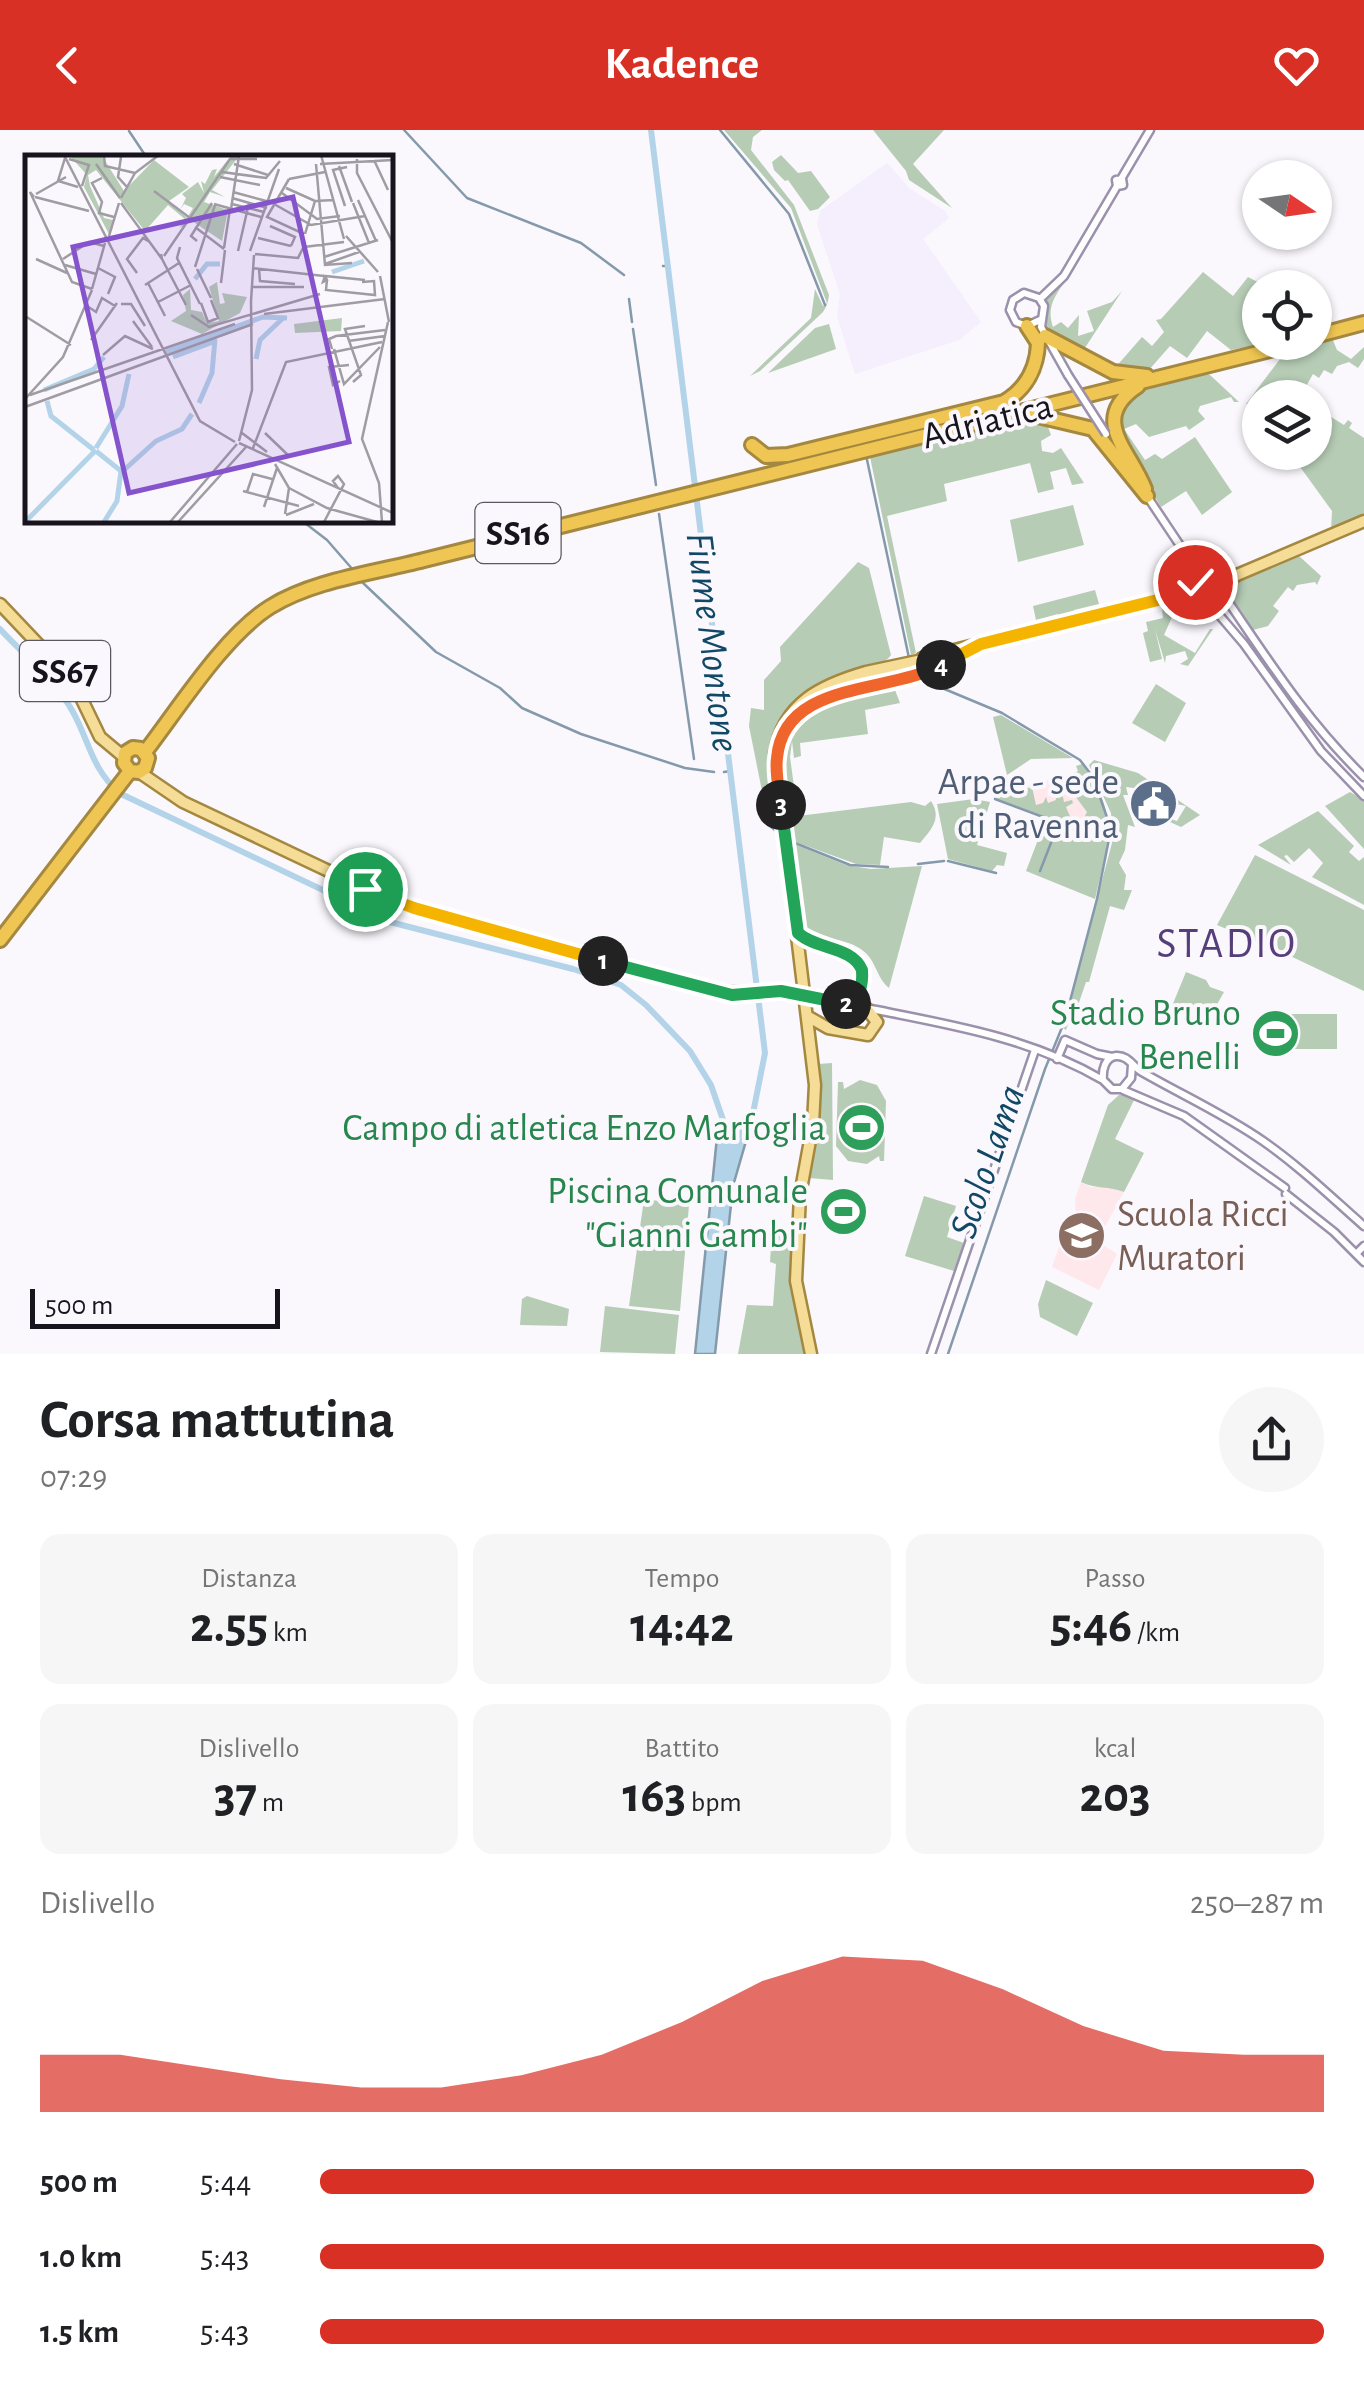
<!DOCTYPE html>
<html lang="it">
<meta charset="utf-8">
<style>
body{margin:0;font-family:"Alegreya Sans",sans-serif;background:#f6f6f6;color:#202124;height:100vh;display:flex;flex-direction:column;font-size:38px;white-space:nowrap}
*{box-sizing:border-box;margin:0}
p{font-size:32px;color:#757577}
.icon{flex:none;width:55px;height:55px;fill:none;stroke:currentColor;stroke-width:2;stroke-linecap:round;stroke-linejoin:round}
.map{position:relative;height:1224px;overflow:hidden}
.details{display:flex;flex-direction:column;background:#fff;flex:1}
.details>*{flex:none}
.needle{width:65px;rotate:103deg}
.tools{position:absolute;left:1242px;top:30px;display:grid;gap:20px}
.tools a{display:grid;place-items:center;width:90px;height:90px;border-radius:50%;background:#fff;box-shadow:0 2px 8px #0004;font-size:50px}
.scale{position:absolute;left:30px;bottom:25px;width:250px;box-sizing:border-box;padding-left:10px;border:5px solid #18141e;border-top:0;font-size:28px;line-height:35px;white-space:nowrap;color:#18141e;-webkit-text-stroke:8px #faf7fd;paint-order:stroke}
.pin{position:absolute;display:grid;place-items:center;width:85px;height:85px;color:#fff;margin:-42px;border:5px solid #fff;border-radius:50%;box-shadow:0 2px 10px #0007}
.km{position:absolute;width:50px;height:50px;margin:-25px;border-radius:50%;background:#222;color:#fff;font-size:28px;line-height:50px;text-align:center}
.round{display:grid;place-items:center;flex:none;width:105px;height:105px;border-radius:52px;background:#f6f6f6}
.headline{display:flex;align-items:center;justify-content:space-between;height:170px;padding:0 40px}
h1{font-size:55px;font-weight:600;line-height:75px}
.metrics{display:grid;grid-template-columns:repeat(3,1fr);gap:15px;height:170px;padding:10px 40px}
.metrics div{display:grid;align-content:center;border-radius:20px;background:#f6f6f6;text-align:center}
.metrics b{font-size:50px;font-weight:600}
.metrics small{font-size:28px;font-weight:400}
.metrics p{font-size:28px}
.chart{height:280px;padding:20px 40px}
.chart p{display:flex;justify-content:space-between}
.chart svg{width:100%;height:180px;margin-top:10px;fill:#d93025;opacity:.7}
ul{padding:0 40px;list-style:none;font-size:32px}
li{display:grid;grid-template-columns:160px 120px 1fr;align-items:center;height:75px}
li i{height:25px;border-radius:12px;background:#d93025}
header{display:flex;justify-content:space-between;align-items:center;height:130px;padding:0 40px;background:#d93025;color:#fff;font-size:45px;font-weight:600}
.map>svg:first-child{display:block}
</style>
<header><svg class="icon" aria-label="back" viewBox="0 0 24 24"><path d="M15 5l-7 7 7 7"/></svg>Kadence<svg class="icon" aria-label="heart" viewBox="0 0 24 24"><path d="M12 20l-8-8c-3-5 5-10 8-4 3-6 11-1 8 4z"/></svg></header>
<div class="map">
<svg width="1364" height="1224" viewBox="0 0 1364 1224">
<rect width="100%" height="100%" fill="#faf7fd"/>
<path fill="#f4eefd" d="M887,33L909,58L945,81L949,88L923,109L981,192L959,210L855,244L837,186L840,164L817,94L820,81Z"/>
<path fill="#fee8eb" d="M1079,642L1103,700L1028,680L993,667L1013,660L1016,663L1021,657Z
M1081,1052L1090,1057H1113L1124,1062L1097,1111L1117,1124L1099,1160L1052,1137L1065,1100L1076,1088L1075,1069Z"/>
<path fill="#b6ccb5" d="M724,0H762L753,7L751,20L794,75L829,165C828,172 827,176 823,182L760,241L750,246L811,188L815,159L823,176L827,173L791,78Z
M873,0H944L913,34L952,78L909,50L906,41Z
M781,25L798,43L811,41L830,67L818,79L810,81L788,50L785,51L774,40L772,32Z
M1203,142L1233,166L1248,147L1267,157L1260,158V164L1254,160L1249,167L1260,174V212L1267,213L1231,220L1207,201L1187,228L1170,216L1148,241L1114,239L1142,207L1152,216L1164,202L1156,190L1161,189Z
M1066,150C1055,166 1046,177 1053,197L1061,192L1068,198L1079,185L1078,206L1094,201L1087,181L1112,172L1122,161L1081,224L1044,199L1047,167Z
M829,194L836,219L768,243L815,198Z
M1332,208L1337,220L1351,229L1364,217V229L1358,238L1349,232L1337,236L1332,244L1324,240L1319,248L1313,244L1300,267L1260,268V285L1246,274L1286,221Z
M1200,241L1210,245L1239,272H1234L1231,267L1200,276L1198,281L1205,289L1189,300L1186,296L1149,307L1136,294L1124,299L1145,330L1155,324L1162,329L1195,307L1232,362L1202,385L1186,361L1161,377L1117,304L1120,276L1136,259Z
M1315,277L1344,295L1348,290L1352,293L1349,298L1364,308V389L1331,400L1332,381L1290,323L1315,322Z
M1022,287L1045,289L1051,305L1041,311L1042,321L1053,323L1061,318L1084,353L1072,355L1066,338L1050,342L1054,359L1038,363L1030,333L944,354L947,371L887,386L916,523L911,525L869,322Z
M1073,375L1084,415L1018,432L1010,390Z
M1299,426L1321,446L1317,455L1315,452L1297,455L1293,461L1288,457L1273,476L1279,481L1268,496L1253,500L1230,465V456Z
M858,432L869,438L891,525C882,538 863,538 849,541C808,550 772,584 770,627C770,640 773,654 774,666H763L749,596L751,578L764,580V550L781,531L780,517Z
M1095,460L1099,474L1074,480L1075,488L1060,492L1058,484L1036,490L1033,476Z
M1177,476L1164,505L1195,523L1210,499H1213L1188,536L1180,534L1188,529L1185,521L1166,526L1165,533L1155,499L1162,529L1150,532L1143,503L1148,501L1146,492L1163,488L1162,479Z
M1156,554L1186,573L1165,612L1132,593Z
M887,558L895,560L900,573L865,580L868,604L800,613L801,626L794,628L792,611L790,627L798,686L911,672L925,676L931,671C942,688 932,699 920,713L884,707L880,735L856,734L793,711C778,598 771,586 887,558Z
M1001,585L1073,628L1031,629L1007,645L993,587Z
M1094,630L1138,643L1200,685L1181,697L1161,688L1163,692L1136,691L1133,683L1143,681L1150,687L1156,684L1177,691L1186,676L1157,670L1149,660L1126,657L1128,665H1123L1135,697L1128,695L1125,720L1119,733L1126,745L1124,760H1132L1124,780L1110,776L1089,852H1086L1072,893L1069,892L1066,900L1063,898L1113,709L1111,683L1089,635Z
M1082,634C1121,686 1108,712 1095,769L1026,741L1046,689L1057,694L1040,742L1059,694L1102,708L993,667L1032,657L1036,675L1043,673L1046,667L1048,673L1056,670L1055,659L1061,658L1064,672L1072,670L1073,673L1066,677L1072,691L1083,690L1087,682L1075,666L1071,653L1075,652L1074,643L1078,641L1076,636Z
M1350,662L1364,670V719L1325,676Z
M974,669L990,672L977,715L1007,723L1004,736L997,735L992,741L948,729L937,674Z
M1318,681L1354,716L1349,722L1359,731L1364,727V775L1312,747L1323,733L1309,718L1294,732L1287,725L1284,726L1291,735L1258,715Z
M794,714L846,735L871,739L922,736L889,858C881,852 878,842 872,831C860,810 833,810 811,805L806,800Z
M1255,725L1364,780V861L1286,824L1217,795Z
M1186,842L1206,850L1210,857L1224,862L1210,887L1172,876Z
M1284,884H1337V919H1284Z
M832,933L833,1050L809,1048L821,980L818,934Z
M860,950L877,955L886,971L884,1031H880L879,1026L867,1034L848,1031L836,1016L838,952H843L844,959Z
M1131,964L1136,966L1115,1009L1144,1023L1124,1062C1110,1056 1095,1059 1081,1052L1108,975L1119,965Z
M799,1042L794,1171L808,1224H738L747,1175L773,1176L776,1134L770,1132L772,1102L791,1101Z
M924,1066L956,1076L947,1107L964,1113L954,1141L905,1126Z
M644,1069L689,1075L680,1181L629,1176Z
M1046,1150L1093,1173L1077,1206L1040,1187L1038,1174Z
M527,1166L569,1179L567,1196L520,1195L522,1169Z
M605,1176L679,1185L675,1224L600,1222Z"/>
<path fill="#b3d3e8" stroke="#849aab" stroke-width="2.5" d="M733,1004L746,1011L733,1056L715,1224H695L717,1007Z"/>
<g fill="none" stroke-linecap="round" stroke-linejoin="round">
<path stroke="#849aab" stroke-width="2.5" d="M404,0L467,68L581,113L624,145
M720,0L789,84L825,175
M129,1L147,28
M663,136H667
M629,169L632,192
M633,199L656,355
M866,325L909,528
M659,384L694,629
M301,390L327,410L354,441
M362,452L436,522L500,558L522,578L581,604L685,638L714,642
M918,548L1002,583L1080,630L1093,647L1111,699L1097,769L1065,890L1045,939L948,1224
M724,642L730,641
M995,669L1102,709
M762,690L780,704
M795,713L850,735L888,737
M948,731L996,743
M918,734L944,731
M1040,741L1058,695"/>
<path stroke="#b3d3e8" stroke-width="6" d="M651,0L765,923L753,983L737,1011
M0,499C24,525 56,551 73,582C90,613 91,637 119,663L390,792L573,839L621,855L646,875L690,921L711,955L730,1010"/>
<defs>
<path id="minor" d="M1121,49L1150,0
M1040,169L1064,146L1117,56L1116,50L1122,49L1123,55L1117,56
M1040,190L1027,196L1016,192L1010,180L1013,170L1024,163L1039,168L1044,176L1041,197L1068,245
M1147,366L1187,426L1206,442
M1223,464C1269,531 1305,589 1364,647
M1209,473L1244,514L1321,621L1364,666
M866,878C946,894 1029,907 1101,949
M1057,929L1065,910L1097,924L1112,927
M1132,935L1131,948L1122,959H1112L1103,950C1102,940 1105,927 1116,926C1128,925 1133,937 1142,942C1182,965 1224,984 1263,1011C1299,1036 1331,1067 1364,1096
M1123,960L1184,986L1285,1058
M1286,1064L1334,1102L1364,1132
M1357,1123L1364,1116
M931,1224L1035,920"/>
<path id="major" d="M1224,456L1218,445L1208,442L1199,446L1194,457L1201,470L1215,471L1227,452L1237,445L1364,391
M0,474L73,551L100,607L124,627
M922,528L1177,465L1194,457
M927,529L931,533L927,542L870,557L863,552L866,542Z
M930,541L961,523
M793,590L812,574L870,557
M139,642L183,672L392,771L720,862L799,864
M798,803L816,815L858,830C866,845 863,865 847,874
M812,867L849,875
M807,886L828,898L868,905L877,892L862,873L859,862
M811,1224L796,1151L800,1065L813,994L815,955L775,623C783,573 821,555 866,542"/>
<path id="highway" d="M1045,206L1113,242L1147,246
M1315,206L1364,193
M1138,256C1088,289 1130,320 1145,359
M1025,283L1093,299L1147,366
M752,315L766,326L788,325L1004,272C1026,259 1037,238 1038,213L1027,196
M145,622C179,578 224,506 270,477C313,450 374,443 424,430L1302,212
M0,810L130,641L139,642L145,638L148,628L141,619L133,618L125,623L124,633L130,641"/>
</defs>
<use href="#minor" stroke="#9c91ac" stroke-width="11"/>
<use href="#major" stroke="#a48840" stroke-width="15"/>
<use href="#highway" stroke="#a48840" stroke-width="18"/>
<use href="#minor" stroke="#fff" stroke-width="6"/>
<use href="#major" stroke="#f5dd98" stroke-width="10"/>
<use href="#highway" stroke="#efc653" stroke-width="12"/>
<defs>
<path id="minor-bridge" d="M1068,245L1106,304"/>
<path id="major-bridge" d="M799,864L812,867"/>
</defs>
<use href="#minor-bridge" stroke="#9c91ac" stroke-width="11" stroke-linecap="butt"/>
<use href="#major-bridge" stroke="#a48840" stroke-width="15" stroke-linecap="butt"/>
<use href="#minor-bridge" stroke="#fff" stroke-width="6"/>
<use href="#major-bridge" stroke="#f5dd98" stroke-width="10"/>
</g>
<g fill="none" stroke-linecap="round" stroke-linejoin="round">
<defs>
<path id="split-1" d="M365,759L414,778L603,831"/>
<path id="split-2" d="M603,831L732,865L781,861L846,874"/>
<path id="split-3" d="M781,675L798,803C817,820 852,816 862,840C863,854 860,870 846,874"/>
<path id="split-4" d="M781,675C779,660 775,643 777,628C784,550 889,564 941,535"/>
<path id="split-5" d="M941,535L981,514L1178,465L1194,458L1195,452"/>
</defs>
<use href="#split-1" stroke="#fff" stroke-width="20"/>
<use href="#split-2" stroke="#fff" stroke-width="20"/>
<use href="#split-3" stroke="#fff" stroke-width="20"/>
<use href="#split-4" stroke="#fff" stroke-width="20"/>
<use href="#split-5" stroke="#fff" stroke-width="20"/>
<use href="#split-1" stroke="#f5b400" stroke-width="12"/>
<use href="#split-2" stroke="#22a559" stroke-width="12"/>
<use href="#split-3" stroke="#22a559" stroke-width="12"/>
<use href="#split-4" stroke="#f0652b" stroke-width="12"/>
<use href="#split-5" stroke="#f5b400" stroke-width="12"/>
</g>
<defs>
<symbol id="civic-disc" viewBox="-11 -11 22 22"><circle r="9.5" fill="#5c6f8a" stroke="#faf7fd"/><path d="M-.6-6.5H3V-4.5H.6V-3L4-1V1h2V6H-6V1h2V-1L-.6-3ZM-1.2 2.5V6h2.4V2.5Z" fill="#fff"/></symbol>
<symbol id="stadium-disc" viewBox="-11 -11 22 22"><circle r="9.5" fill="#2e9e5b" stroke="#faf7fd"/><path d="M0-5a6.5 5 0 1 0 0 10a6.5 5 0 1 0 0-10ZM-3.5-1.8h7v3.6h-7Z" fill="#fff"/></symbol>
<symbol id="school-disc" viewBox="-11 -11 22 22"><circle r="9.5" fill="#8d6e63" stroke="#faf7fd"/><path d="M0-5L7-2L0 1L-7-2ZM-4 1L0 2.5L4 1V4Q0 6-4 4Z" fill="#fff"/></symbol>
</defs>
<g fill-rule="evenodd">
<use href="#civic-disc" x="1126" y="646" width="55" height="55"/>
<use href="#stadium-disc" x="1248" y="876" width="55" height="55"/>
<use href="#stadium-disc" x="834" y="970" width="55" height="55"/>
<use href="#stadium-disc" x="816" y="1054" width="55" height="55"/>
<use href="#school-disc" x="1054" y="1078" width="55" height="55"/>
</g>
<g text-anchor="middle" stroke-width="8" stroke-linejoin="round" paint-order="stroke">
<g fill="#faf7fd" stroke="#5c5861" stroke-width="2.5">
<rect x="475.5" y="373" width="85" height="60" rx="8"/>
<rect x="20" y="511" width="90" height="60" rx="8"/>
</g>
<g font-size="35" font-weight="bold" fill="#18141e">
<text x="518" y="415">SS16</text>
<text x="65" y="553">SS67</text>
</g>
<g font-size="38" fill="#18141e" stroke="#faf7fd">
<text transform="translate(987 290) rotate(-14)" y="13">Adriatica</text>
</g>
<g font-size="38" fill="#4e5e75" stroke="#faf7fd" text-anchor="end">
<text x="1119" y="664">Arpae - sede<tspan x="1119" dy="44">di Ravenna</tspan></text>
</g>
<g font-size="38" fill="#27864d" stroke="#faf7fd" text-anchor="end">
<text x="1241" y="895">Stadio Bruno<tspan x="1241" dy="44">Benelli</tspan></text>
<text x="826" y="1010">Campo di atletica Enzo Marfoglia</text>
<text x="808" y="1073">Piscina Comunale<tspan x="808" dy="44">"Gianni Gambi"</tspan></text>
</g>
<g font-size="38" fill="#785e54" stroke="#faf7fd" text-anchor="start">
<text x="1117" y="1096">Scuola Ricci<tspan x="1117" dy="44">Muratori</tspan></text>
</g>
<g font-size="40" font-style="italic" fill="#114865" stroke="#faf7fd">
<text transform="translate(714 512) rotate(83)" y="14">Fiume Montone</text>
<text transform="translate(986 1031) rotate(-71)" y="14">Scolo Lama</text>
</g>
<g font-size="42" letter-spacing="2.5" fill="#553e7a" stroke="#faf7fd">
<text x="1227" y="827">STADIO</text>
</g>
</g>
<g transform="translate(25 25)">
<rect width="368" height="368" fill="#faf7fd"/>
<path d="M44,0L77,1L99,36L129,5L164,32L144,46L162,63L168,53L159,49L155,55L161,43L157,39L173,27L179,38L176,26L180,29L187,15L192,14L189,22L206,1L215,0L187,35L200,42L185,37L179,47L203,55L197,86L167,66L154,73L161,65L143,50L120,76L71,15L63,20L65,31L79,63L88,65L84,79L59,32L62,20ZM192,127L195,149L200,148L197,138L222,142L215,158L177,179L146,166L161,156L158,140L165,134L166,155L177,157L182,168L194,166L184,132ZM317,163L316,176L270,178L269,169Z" fill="#b6ccb5"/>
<path fill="none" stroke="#b3d3e8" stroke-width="5" d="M307,117L339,106M170,124L182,109H195M141,197L238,162L262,163M148,202L188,187M231,204L235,185L257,164M19,235L69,214L79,202M22,246L26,261L69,295M174,248L187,218L190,184M71,293L97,251L104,219M71,296L96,316L92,346L79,367M99,315L131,286L157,274L167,259M0,367L71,295"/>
<path fill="none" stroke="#a09ca4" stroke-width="2.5" d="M39,0L175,266L210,287M79,0L80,11L110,18M296,0L319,84M96,2L93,22L102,32M40,3L33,26L53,32M44,4L64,10L57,31M332,4V18L368,88M349,5L363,35M71,9L95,43M209,9L243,20M291,9L300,110L327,108M295,9L368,5M314,11L327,47M197,17L241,23L255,6M195,22L235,30M77,23L67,28L77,47L74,58L89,62M264,24L242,62L279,79M264,24L300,17M261,33L290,46L309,45M129,36L165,63M208,37L245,47M257,38L292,64L315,61M11,39L41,22M9,42L5,37L47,127L67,134M10,42L64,56M96,43L110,18L134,0M207,43L242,53M333,45L351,86M96,48L137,104L136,99M328,48L344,88M189,49L236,62M207,49L239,57M249,49L286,70L340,61M320,51L308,15L322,12M206,54L214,1M245,71L270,82L266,91M170,72L199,94M280,79L290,46M84,81L94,48M321,81L353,117M233,83L266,91M172,86L166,81L187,48M155,92L152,103L175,149M279,92L319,87M199,93L205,54M213,96L224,48M225,96L254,14M230,99L273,103L278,93M139,101L205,4H232M299,102L353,85M11,104L42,118M38,104L64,87L79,91M137,104L161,150M300,109L334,97M40,110L71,119M170,112L190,50M73,113L90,122L83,139M227,113L299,121M172,114L186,143M234,114L235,126L270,129M112,118L102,104L118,83L123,86M300,121L298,127L302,125L300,121L340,125M355,121L364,167M302,125L301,135L350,140L349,126L337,127M123,128L140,161M196,128L200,95M120,130L154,108M226,132H279M67,134L80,88M226,146L229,100M133,147L166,130M176,148L183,167L193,163L186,145M96,149H106L120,171M62,151L71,157L77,143L90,151M239,159L360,144M166,160L184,172L295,139M0,161L46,190M108,166L127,192M66,185L92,148M323,186L360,181M307,194L304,184L311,181L360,175M309,194L319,229L355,192M78,200L100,181L128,194M315,226L308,230L304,212L324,210M328,227L336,220L320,174L340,171M5,240L210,169M0,244L38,202L67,135M0,252L228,169M217,278L242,297M240,278L265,302M214,286L227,235L226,146M214,288L368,358M228,293L261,207L357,187M250,309L264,333L260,359M264,333L302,353L352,367M218,336L274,351M222,337L228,319L247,324M239,352L252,313M261,360L289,349M145,367L212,289M153,367L221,292M299,367L319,329L313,321L308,326L313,333M357,367L354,328L337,284L363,167"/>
<path fill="#8553cb" fill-opacity="0.15" stroke="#8553cb" stroke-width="5" d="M268,42L324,287L104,338L48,92Z"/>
<rect width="368" height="368" fill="none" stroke="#18141e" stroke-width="5"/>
</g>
</svg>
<div class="tools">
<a><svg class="needle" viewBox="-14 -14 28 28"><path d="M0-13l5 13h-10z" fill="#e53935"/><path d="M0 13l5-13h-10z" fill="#757577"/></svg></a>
<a><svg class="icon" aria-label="locate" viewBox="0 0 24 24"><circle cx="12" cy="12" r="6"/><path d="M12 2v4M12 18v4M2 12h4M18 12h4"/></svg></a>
<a><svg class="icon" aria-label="layers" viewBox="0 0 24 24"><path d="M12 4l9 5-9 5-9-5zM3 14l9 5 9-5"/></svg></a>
</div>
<div class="scale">500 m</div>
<div class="pin" style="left:365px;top:759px;background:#1e9e55"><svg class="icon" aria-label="arrive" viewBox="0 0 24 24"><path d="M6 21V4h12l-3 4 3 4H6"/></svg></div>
<div class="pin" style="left:1195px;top:452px;background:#d93025"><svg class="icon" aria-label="check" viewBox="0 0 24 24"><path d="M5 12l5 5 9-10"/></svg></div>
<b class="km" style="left:603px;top:831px">1</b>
<b class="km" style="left:846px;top:874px">2</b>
<b class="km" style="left:781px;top:675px">3</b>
<b class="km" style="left:941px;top:535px">4</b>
</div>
<section class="details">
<div class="headline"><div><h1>Corsa mattutina</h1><p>07:29</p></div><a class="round"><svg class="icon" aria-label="share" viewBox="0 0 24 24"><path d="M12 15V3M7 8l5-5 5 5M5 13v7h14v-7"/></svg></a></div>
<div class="metrics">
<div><p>Distanza</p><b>2.55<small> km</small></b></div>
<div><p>Tempo</p><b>14:42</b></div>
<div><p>Passo</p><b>5:46<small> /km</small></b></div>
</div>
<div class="metrics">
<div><p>Dislivello</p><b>37<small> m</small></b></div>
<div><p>Battito</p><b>163<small> bpm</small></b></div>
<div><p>kcal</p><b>203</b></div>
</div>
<div class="chart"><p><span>Dislivello</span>250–287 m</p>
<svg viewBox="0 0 160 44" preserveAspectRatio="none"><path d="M0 44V30L10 30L20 33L30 36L40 38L50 38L60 35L70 30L80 22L90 12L100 6L110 7L120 14L130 23L140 29L150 30L160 30V44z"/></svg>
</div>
<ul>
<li><b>500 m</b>5:44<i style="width:99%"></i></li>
<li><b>1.0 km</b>5:43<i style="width:100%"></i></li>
<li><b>1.5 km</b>5:43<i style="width:100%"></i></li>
</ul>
</section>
